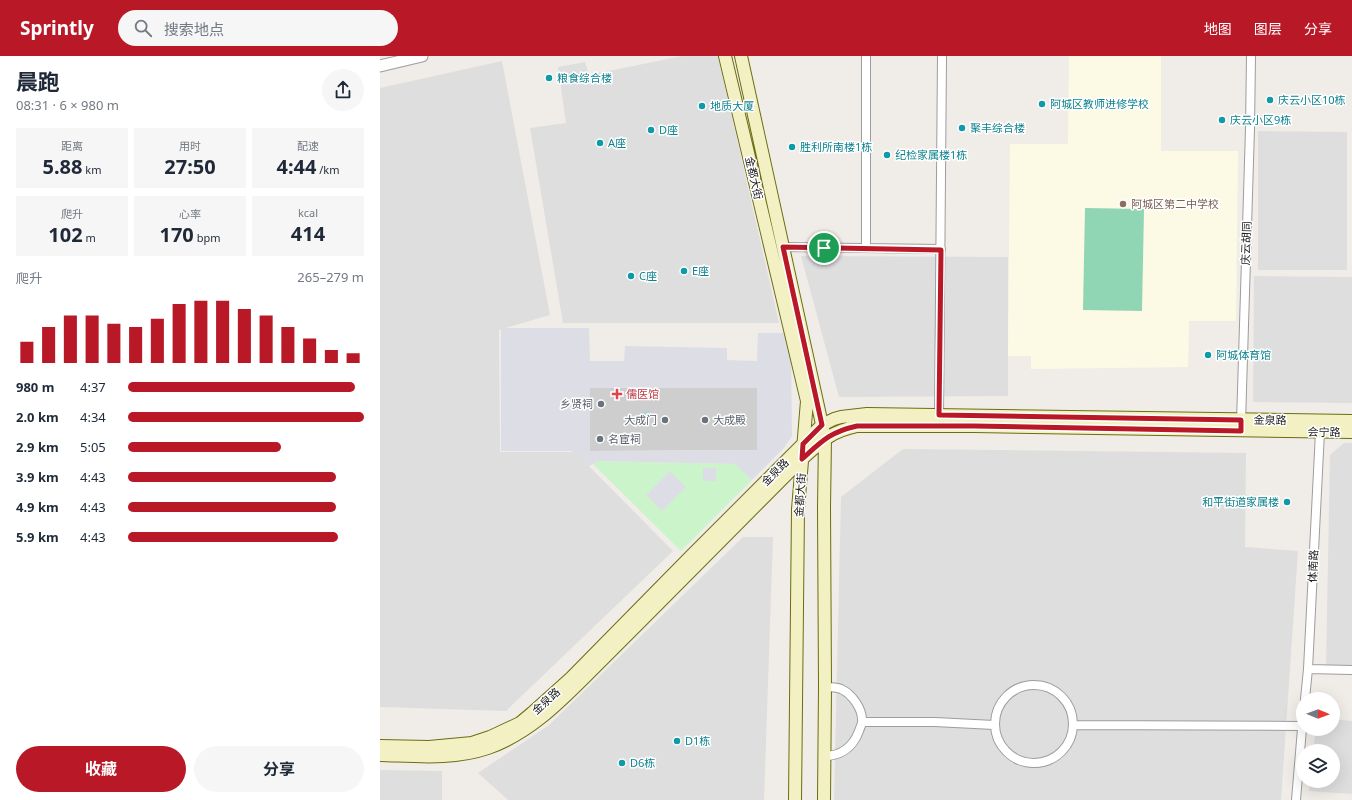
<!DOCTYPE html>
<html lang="zh">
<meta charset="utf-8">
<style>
body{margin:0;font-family:"Noto Sans","Noto Sans SC",sans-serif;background:#f6f6f7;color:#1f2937;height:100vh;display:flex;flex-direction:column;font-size:15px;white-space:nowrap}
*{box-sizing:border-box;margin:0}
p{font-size:13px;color:#747a83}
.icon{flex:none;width:22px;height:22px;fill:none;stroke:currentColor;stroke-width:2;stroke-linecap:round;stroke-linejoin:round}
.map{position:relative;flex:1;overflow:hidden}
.sheet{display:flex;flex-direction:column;background:#fff;width:380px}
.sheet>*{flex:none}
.needle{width:26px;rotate:91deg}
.controls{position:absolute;left:916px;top:636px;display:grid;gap:8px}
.controls a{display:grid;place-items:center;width:44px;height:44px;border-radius:50%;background:#fff;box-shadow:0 4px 16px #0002;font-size:20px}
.pin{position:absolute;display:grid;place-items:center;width:34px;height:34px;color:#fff;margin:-17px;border:2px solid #fff;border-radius:50%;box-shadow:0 1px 4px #0007}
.round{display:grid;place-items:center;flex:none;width:42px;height:42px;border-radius:21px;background:#f6f6f7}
.headline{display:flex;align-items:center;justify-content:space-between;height:68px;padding:0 16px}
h1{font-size:22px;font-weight:700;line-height:30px}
.metrics{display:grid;grid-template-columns:repeat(3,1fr);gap:6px;height:68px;padding:4px 16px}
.metrics div{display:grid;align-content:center;border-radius:0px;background:#f6f6f7;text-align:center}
.metrics b{font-size:20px;font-weight:700}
.metrics small{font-size:11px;font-weight:400}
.metrics p{font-size:11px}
.chart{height:112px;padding:8px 16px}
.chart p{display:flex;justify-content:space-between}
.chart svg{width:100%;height:72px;margin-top:4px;stroke:#b91827;stroke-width:6}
.button{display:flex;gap:8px;margin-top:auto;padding:8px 16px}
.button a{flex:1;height:46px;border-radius:24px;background:#b91827;color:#fff;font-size:16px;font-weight:700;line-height:46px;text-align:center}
.button a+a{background:#f6f6f7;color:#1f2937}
ul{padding:0 16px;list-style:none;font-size:13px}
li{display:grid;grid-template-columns:64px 48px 1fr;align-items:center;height:30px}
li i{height:10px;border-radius:5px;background:#b91827}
header{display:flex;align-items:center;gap:24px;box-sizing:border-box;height:56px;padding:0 20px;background:#b91827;color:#fff}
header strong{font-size:19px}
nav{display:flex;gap:22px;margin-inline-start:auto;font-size:14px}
.search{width:280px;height:36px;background:#f6f6f7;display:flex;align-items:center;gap:10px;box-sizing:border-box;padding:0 14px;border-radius:22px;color:#747a83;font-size:15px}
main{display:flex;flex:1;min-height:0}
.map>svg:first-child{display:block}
</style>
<header>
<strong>Sprintly</strong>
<div class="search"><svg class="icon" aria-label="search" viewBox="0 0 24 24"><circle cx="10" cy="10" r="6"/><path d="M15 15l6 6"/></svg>搜索地点</div>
<nav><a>地图</a><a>图层</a><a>分享</a></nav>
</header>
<main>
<section class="sheet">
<div class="headline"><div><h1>晨跑</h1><p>08:31 · 6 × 980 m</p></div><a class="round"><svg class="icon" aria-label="share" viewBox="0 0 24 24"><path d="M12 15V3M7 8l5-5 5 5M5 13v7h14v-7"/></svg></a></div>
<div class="metrics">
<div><p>距离</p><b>5.88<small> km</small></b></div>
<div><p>用时</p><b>27:50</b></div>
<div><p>配速</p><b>4:44<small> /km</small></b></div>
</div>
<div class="metrics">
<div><p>爬升</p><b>102<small> m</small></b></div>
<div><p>心率</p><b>170<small> bpm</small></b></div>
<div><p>kcal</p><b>414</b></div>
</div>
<div class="chart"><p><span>爬升</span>265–279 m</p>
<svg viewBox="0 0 160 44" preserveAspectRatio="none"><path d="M5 44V31M15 44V22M25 44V15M35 44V15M45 44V20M55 44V22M65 44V17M75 44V8M85 44V6M95 44V6M105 44V11M115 44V15M125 44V22M135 44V29M145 44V36M155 44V38"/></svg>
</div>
<ul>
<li><b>980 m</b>4:37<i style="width:96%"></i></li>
<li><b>2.0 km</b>4:34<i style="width:100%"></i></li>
<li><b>2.9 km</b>5:05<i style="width:65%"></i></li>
<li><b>3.9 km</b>4:43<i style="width:88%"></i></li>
<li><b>4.9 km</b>4:43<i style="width:88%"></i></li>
<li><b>5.9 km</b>4:43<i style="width:89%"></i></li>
</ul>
<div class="button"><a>收藏</a><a>分享</a></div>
</section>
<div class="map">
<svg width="972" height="744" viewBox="0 0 972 744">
<rect width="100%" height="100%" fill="#f0ede8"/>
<path fill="#dedede" d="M302,0H338L399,267H183L150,72L186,67L178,11L205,6L209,19Z
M122,5L170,259L119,274L120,396H195L293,495L126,655L0,651V32Z
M878,75L967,76V214H878Z
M421,200L628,201V340L459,341Z
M874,220L972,221V347L873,346Z
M964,387H972V611L946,610L950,399Z
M523,393L866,397L865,491L918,495L901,744H454L461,441Z
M363,481H393L384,744H128L98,717L169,669Z
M953,663L972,665V738L929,735L930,725H953V695H933L936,673H953Z
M0,714L62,715V744H0Z"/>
<path fill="#fcfae5" d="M689,0H781V95H858L856,265H809L808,311L651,313V300H628L630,88H688Z"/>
<path fill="#cecece" d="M209,332H377V394L210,395Z"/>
<path fill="#ccf4cb" d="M217,405L356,408L372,424L301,495L213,408Z"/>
<path fill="#90d5b4" d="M705,152L764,153L762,255L703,254Z"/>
<path fill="#dddde5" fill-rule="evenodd" d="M121,272H209L210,305H244L245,290L347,292V304L377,305L378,277H408L411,287L412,380L404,392L372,424L355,408L217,405L213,408L209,410L194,396L190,395H121ZM210,332H377V394L210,395Z
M323,412H336V425H323Z
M290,415L306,431L282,455L266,439Z"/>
<path fill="#aed2d8" d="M269,354V372L262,369L260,362L262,357Z"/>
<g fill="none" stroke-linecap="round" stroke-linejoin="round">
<defs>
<path id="minor" d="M403,191L561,193
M486,192V0
M559,359L562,0
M861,367L870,73L871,0
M928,613L972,614
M615 668a39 39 0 1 1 78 0a39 39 0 1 1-78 0Z
M925,643L928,613L940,376
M482,666H555L614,669
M693,669L922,670
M444,700C461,700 473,691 479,675C480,672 482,668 482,666C483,653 472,638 461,633C456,631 450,631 445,631
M916,744L923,661"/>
<path id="tertiary" d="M0,10L42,0"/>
<path id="secondary" d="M345,0L427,345L418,453L415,744
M361,0L445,382L444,452L445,631L444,744
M0,690L49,691L92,687L110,681L140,667L152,657L191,622L313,498L442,369L454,363L461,361L487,358L972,365
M0,699C36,700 73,704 108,692C148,678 178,648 207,619C224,602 241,585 258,568C313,513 367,458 422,403C442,385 450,376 477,370H594L972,376"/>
</defs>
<use href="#minor" stroke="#9d9d9d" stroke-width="10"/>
<use href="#tertiary" stroke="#9d9d9d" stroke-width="13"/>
<use href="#secondary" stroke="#6b6d12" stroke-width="14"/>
<use href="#minor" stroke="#fff" stroke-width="8"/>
<use href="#tertiary" stroke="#fff" stroke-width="11"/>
<use href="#secondary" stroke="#f3f1c3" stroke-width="12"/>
</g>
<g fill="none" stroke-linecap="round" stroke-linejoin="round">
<defs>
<path id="route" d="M403,191L561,194L559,359L861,364V375L594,370H477C450,376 442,385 422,403L423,388L442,369Z"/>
</defs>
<use href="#route" stroke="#fff" stroke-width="8"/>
<use href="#route" stroke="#b91827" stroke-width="5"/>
</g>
<g fill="#0f9aa8" stroke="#fff" stroke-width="1.5">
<circle cx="169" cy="22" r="4"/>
<circle cx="890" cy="44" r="4"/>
<circle cx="662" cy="48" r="4"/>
<circle cx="322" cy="50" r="4"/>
<circle cx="842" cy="64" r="4"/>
<circle cx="582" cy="72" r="4"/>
<circle cx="271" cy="74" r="4"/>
<circle cx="220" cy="87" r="4"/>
<circle cx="412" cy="91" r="4"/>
<circle cx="507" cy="99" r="4"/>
<circle cx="304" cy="215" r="4"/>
<circle cx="251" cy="220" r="4"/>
<circle cx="828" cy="299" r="4"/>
<circle cx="907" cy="446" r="4"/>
<circle cx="297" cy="685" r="4"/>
<circle cx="242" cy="707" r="4"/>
</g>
<circle fill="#8d6e63" stroke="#fff" stroke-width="1.5" cx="743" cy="148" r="4"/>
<path fill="#e0444e" stroke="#fff" stroke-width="1.5" d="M235 332h4v4h4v4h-4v4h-4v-4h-4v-4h4z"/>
<g fill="#6b7280" stroke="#fff" stroke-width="1.5">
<circle cx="221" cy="348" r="4"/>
<circle cx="285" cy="364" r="4"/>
<circle cx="325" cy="364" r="4"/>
<circle cx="220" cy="383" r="4"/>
</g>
<g text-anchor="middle" stroke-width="3" stroke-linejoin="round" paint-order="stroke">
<g font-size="11" fill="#0d838f" stroke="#fff" text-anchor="start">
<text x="177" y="26">粮食综合楼</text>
<text x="898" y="48">庆云小区10栋</text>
<text x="670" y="52">阿城区教师进修学校</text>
<text x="330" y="54">地质大厦</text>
<text x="850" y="68">庆云小区9栋</text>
<text x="590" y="76">聚丰综合楼</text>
<text x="279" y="78">D座</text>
<text x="228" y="91">A座</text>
<text x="420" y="95">胜利所南楼1栋</text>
<text x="515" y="103">纪检家属楼1栋</text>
<text x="312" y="219">E座</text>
<text x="259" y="224">C座</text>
<text x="836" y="303">阿城体育馆</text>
<text x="899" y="450" text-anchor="end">和平街道家属楼</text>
<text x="305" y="689">D1栋</text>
<text x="250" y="711">D6栋</text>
</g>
<g font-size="11" fill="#202020" stroke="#fff">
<text transform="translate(374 122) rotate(77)" y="4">金都大街</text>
<text transform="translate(866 187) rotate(-88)" y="4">庆云胡同</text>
<text transform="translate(890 364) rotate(1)" y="4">金泉路</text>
<text transform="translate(944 376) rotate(1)" y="4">会宁路</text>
<text transform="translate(395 416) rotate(-45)" y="4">金泉路</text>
<text transform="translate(420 439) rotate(-86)" y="4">金都大街</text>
<text transform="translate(933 510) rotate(-87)" y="4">体南路</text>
<text transform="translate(166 645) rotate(-42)" y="4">金泉路</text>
</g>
<g font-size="11" fill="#785e54" stroke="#fff" text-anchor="start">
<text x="751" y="152">阿城区第二中学校</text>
</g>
<g font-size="11" fill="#be3a42" stroke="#fff" text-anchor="start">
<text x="246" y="342">儒医馆</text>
</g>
<g font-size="11" fill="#5b616d" stroke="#fff" text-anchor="end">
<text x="213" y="352">乡贤祠</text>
<text x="277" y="368">大成门</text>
<text x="333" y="368" text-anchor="start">大成殿</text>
<text x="228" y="387" text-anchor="start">名宦祠</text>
</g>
</g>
</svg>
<div class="controls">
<a><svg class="needle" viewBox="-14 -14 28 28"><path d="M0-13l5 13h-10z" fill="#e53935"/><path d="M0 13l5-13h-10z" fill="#747a83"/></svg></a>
<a><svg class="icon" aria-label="layers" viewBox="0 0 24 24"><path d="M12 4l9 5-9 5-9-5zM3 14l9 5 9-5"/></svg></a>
</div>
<div class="pin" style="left:444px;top:192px;background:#1e9e55"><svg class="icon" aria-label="arrive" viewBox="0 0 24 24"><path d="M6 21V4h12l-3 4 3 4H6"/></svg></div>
</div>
</main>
